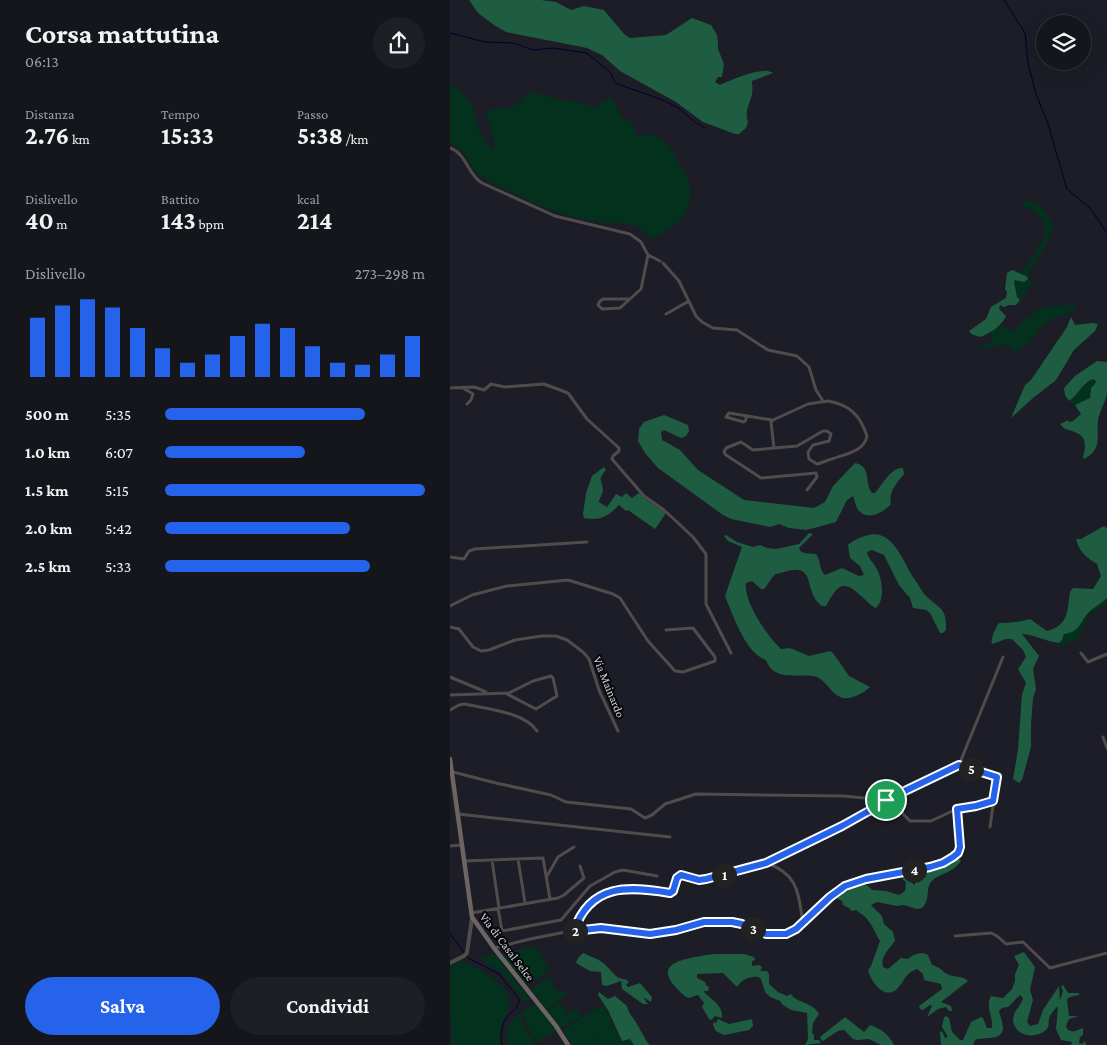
<!DOCTYPE html>
<html lang="it">
<meta charset="utf-8">
<style>
body{margin:0;font-family:"Crimson Pro",serif;background:#1e1f25;color:#f1f3f6;height:100vh;display:flex;flex-direction:column;font-size:19px;white-space:nowrap}
*{box-sizing:border-box;margin:0}
p{font-size:16px;color:#9d9fa3}
.icon{flex:none;width:28px;height:28px;fill:none;stroke:currentColor;stroke-width:2;stroke-linecap:round;stroke-linejoin:round}
.map{position:relative;flex:1;overflow:hidden}
.details{display:flex;flex-direction:column;background:#15161c;width:450px}
.details>*{flex:none}
.fabs{position:absolute;left:586px;top:15px;display:grid;gap:10px}
.fabs a{display:grid;place-items:center;width:55px;height:55px;border-radius:50%;background:#15161c;box-shadow:0 5px 20px #0002,0 0 0 1px #34353b;font-size:25px}
.pin{position:absolute;display:grid;place-items:center;width:42px;height:42px;color:#fff;margin:-21px;border:2px solid #fff;border-radius:50%;box-shadow:0 1px 5px #0007}
.km{position:absolute;width:25px;height:25px;margin:-12px;border-radius:50%;background:#222;color:#fff;font-size:14px;line-height:25px;text-align:center}
.round{display:grid;place-items:center;flex:none;width:52px;height:52px;border-radius:26px;background:#1e1f25}
.overview{display:flex;align-items:center;justify-content:space-between;height:85px;padding:0 25px}
h1{font-size:28px;font-weight:700;line-height:38px}
.figures{display:grid;grid-template-columns:repeat(3,1fr);gap:8px;height:85px;padding:5px 25px}
.figures div{display:grid;align-content:center}
.figures b{font-size:25px;font-weight:700}
.figures small{font-size:14px;font-weight:400}
.figures p{font-size:14px}
.chart{height:140px;padding:10px 25px}
.chart p{display:flex;justify-content:space-between}
.chart svg{width:100%;height:90px;margin-top:5px;stroke:#2563eb;stroke-width:6}
.primary-button{display:flex;gap:10px;margin-top:auto;padding:10px 25px}
.primary-button a{flex:1;height:58px;border-radius:30px;background:#2563eb;color:#fff;font-size:20px;font-weight:700;line-height:58px;text-align:center}
.primary-button a+a{background:#1e1f25;color:#f1f3f6}
ul{padding:0 25px;list-style:none;font-size:16px}
li{display:grid;grid-template-columns:80px 60px 1fr;align-items:center;height:38px}
li i{height:12px;border-radius:6px;background:#2563eb}
main{display:flex;flex:1;min-height:0}
.map>svg:first-child{display:block}
</style>
<main>
<section class="details">
<div class="overview"><div><h1>Corsa mattutina</h1><p>06:13</p></div><a class="round"><svg class="icon" aria-label="share" viewBox="0 0 24 24"><path d="M12 15V3M7 8l5-5 5 5M5 13v7h14v-7"/></svg></a></div>
<div class="figures">
<div><p>Distanza</p><b>2.76<small> km</small></b></div>
<div><p>Tempo</p><b>15:33</b></div>
<div><p>Passo</p><b>5:38<small> /km</small></b></div>
</div>
<div class="figures">
<div><p>Dislivello</p><b>40<small> m</small></b></div>
<div><p>Battito</p><b>143<small> bpm</small></b></div>
<div><p>kcal</p><b>214</b></div>
</div>
<div class="chart"><p><span>Dislivello</span>273–298 m</p>
<svg viewBox="0 0 160 44" preserveAspectRatio="none"><path d="M5 44V15M15 44V9M25 44V6M35 44V10M45 44V20M55 44V30M65 44V37M75 44V33M85 44V24M95 44V18M105 44V20M115 44V29M125 44V37M135 44V38M145 44V33M155 44V24"/></svg>
</div>
<ul>
<li><b>500 m</b>5:35<i style="width:77%"></i></li>
<li><b>1.0 km</b>6:07<i style="width:54%"></i></li>
<li><b>1.5 km</b>5:15<i style="width:100%"></i></li>
<li><b>2.0 km</b>5:42<i style="width:71%"></i></li>
<li><b>2.5 km</b>5:33<i style="width:79%"></i></li>
</ul>
<div class="primary-button"><a>Salva</a><a>Condividi</a></div>
</section>
<div class="map">
<svg width="657" height="1045" viewBox="0 0 657 1045">
<rect width="100%" height="100%" fill="#1c1d26"/>
<path fill="#04311e" d="M0,83L13,94L23,107L30,133L40,148L44,151L45,146L36,113L41,109L62,108L76,95L82,92L107,99L136,104L146,109L151,103L162,97L170,117L184,124C184,126 183,129 185,132C187,138 197,133 202,135C206,136 210,139 213,141C223,148 225,155 230,166C232,170 236,174 238,179C248,210 227,227 202,239L190,228L183,225L173,223H153L123,217L90,206L42,183L28,175L10,148L0,143Z
M581,201C591,205 600,216 603,227L592,253L578,271V274L582,285L570,300L568,297L564,282L565,280L574,282L576,276L569,272L572,271C585,252 611,230 582,210C578,208 575,208 571,205L573,202Z
M623,304L627,306C616,317 609,314 598,321C585,330 581,346 566,352L556,344L530,350L529,349L541,341L543,337L539,333L551,325L560,330H565C571,323 586,310 595,307C604,304 614,307 623,304Z
M643,378L645,384L640,390V398L625,405L619,401C629,395 632,383 643,378Z
M657,598V603L638,616L628,640L615,643L616,649L609,643L612,640L614,634L628,627L641,610L651,604Z
M85,946L99,967L92,976L75,984L53,956L59,952Z
M42,954L46,955L81,1000L75,1002L51,972L37,964L31,958Z
M12,961C27,967 66,987 59,1008C54,1023 47,1028 51,1045H0L2,1025L0,1016V1005L2,1004H0V966Z
M100,976L103,980L101,983L107,991H114L119,994L108,1000L96,1010L81,989Z
M109,1002L117,1013L125,1009L132,1016L111,1028L97,1010Z
M86,1003L108,1030L87,1041L83,1038L72,1015L73,1011Z
M154,1005L170,1038L169,1042L180,1039L184,1045H151L137,1020L150,1045H122L113,1030L133,1017L136,1018L135,1015Z
M71,1012V1020L85,1045H58C54,1031 59,1021 71,1012Z"/>
<path fill="#1e5d41" d="M19,0H91L106,2L121,10L134,6L154,10L174,34L180,38L216,35L242,18L261,25L267,35L268,42V49L274,64L272,77H268L265,82L270,85C281,80 313,66 323,73L302,81C302,85 303,90 302,94C300,104 294,111 298,122L296,128L289,134H285L253,122L226,102L170,71L152,55L137,48L56,32L44,25L28,13Z
M562,270L576,276L578,279L574,282L565,280L564,282L567,297L570,300L566,305H559L554,307L550,305L549,309L556,316C551,327 540,333 530,337L521,334L519,331L536,319L541,307L556,298L557,291L555,290L557,273Z
M621,317L625,325L642,323L648,324L645,331L624,350L606,380L583,398L561,418L575,385L581,380L617,327Z
M647,361L657,362C657,372 657,385 657,394C655,403 649,412 648,421C646,437 653,449 634,459L633,457C639,437 631,433 615,429L610,424L618,420L619,422L623,421L631,414L625,405L640,398L641,388L645,384L646,381L643,379C632,383 629,394 619,401L615,395L614,388L625,376Z
M214,415L238,425L239,431L236,436L231,438L214,430L211,432L212,440L230,450L248,470L294,500L364,508L375,502L383,486L405,463C422,466 414,483 422,493H425C433,484 441,467 453,468L454,474C447,483 438,492 441,504C434,512 419,521 409,511C406,508 405,501 403,496L397,500L386,522L368,527L356,530L339,528L329,524L320,527L281,519L273,515L208,468L195,453L188,441L189,429L194,422Z
M154,467L156,470C147,480 152,480 153,490C153,494 149,498 149,502L157,507L166,494L172,497L176,493L182,498L189,493L198,501L216,513L205,529L178,510L176,511L169,505C158,516 152,521 134,518L133,514L136,493L142,476Z
M654,526L657,528V598C652,603 646,606 641,610C630,620 631,632 614,634L612,640L609,643C595,641 585,635 572,634L589,656L583,669L586,689L583,698L581,724V747L572,780L569,783L563,779L568,750L572,694L576,683L568,669L576,657L573,650L562,639H556L542,644C540,639 546,627 549,623C560,623 570,622 580,619L597,631C619,625 617,611 620,592L623,588L643,589L651,576L647,564C636,557 629,552 626,539H631Z
M359,533L363,534L349,548C351,555 360,553 366,554C371,561 369,570 375,575L392,568L409,576L414,575L410,566L400,558L398,545C403,540 409,538 415,536C444,526 453,564 465,580C469,585 472,592 476,596C490,609 497,608 496,630L493,633H490L480,613L476,610L463,608L460,598L449,585L434,555L422,550L417,552C418,558 422,561 425,566C432,576 436,599 426,608C416,604 402,581 390,587C385,589 379,601 376,606H372C352,592 368,561 334,572C332,573 329,573 326,574C321,577 318,585 314,589H311L302,581L296,583C293,601 318,637 331,649L340,648L359,656L380,651L383,653L399,676L420,687C416,691 409,695 403,697C382,704 379,678 363,676C347,674 323,681 316,660C295,653 283,615 275,596L292,547L278,541L274,536L276,535L287,542L303,547L310,545L317,548L326,549L349,544Z
M508,858L511,861C502,874 489,873 481,882C475,890 481,899 472,908L467,909L454,905L447,906L427,902L421,905L432,916L434,924L443,932L445,941C439,949 430,957 433,967L438,969L451,958L458,959C463,954 472,951 478,955L482,965C488,966 492,971 497,974C505,978 512,975 518,981L491,1002L501,1006L502,1011H499L496,1007L488,1009L477,1017L482,1006L480,1005L473,1010L470,1009L469,1006L492,989L491,984L474,980L473,974L467,969C454,974 455,981 447,989C434,1001 420,980 418,970L421,966L430,941C425,933 422,924 416,918C413,914 409,913 406,910L401,911L400,909L393,905L392,901L388,899V896C395,891 409,886 417,885L422,890L436,891L449,895L455,891L456,882L453,880L452,875L459,874V879L464,885L465,884L466,873L491,867Z
M574,952L585,967L580,990L583,1000L577,1022L580,1026L588,1024L593,1010L609,986L610,1000L613,991L611,986L613,985L618,993H629V995L620,997L617,999L619,1016H629L619,1019L616,1026L617,1029C623,1034 627,1030 633,1028V1035L630,1037L629,1043L632,1044L635,1041L636,1045H621L622,1042L611,1040L606,1029L608,1006C605,1009 600,1014 599,1019C598,1023 600,1026 596,1030C586,1040 563,1036 563,1019C564,1010 571,1006 573,998L570,995L558,1007L552,1008L549,1011C550,1016 553,1022 553,1028C552,1042 533,1036 525,1040L523,1045H491L490,1032L492,1031L495,1038L498,1037L492,1027L494,1017L496,1016L499,1018L502,1032L510,1040H513L521,1022L531,1017L533,1018L537,1028H542C543,1015 535,1008 541,996L553,998L562,989L565,981V974L569,965L564,956Z
M133,953C139,956 146,958 152,962C161,968 164,979 175,979L179,982L176,985L178,987L190,983L202,997L201,1002L193,997L198,1004H193L172,989L171,981L157,986L152,985L151,972L140,971L126,963L128,958Z
M263,954H294L304,957L305,960L302,961V966L310,965L312,968L310,971H317L319,974V984L328,992L337,996L341,994C346,1003 363,1002 369,1014L363,1023L362,1033L364,1035V1040H369L371,1043L355,1045L358,1039L357,1013L341,1010L333,1005L330,1001L320,997L315,992L311,979L308,977C300,976 291,980 287,987L273,973L247,974V978L255,982L256,985L259,987L258,991H253C261,1000 273,1004 272,1018L265,1016L261,1020L259,1019L252,1007L254,1003L248,995L239,998L236,997C195,963 232,959 263,954Z
M149,992L158,999L165,996L177,1006L179,1012L187,1024L197,1042L200,1045H184L180,1039L172,1041L158,1010L148,995Z
M395,1017L414,1032L420,1025C431,1029 438,1033 444,1045H431L419,1039L407,1040L403,1039L394,1030C385,1030 380,1038 372,1041L370,1037Z
M268,1019L279,1024L302,1019L303,1026L299,1030L274,1035L266,1031L263,1025L264,1022L266,1023Z"/>
<g fill="none" stroke-linecap="round" stroke-linejoin="round">
<path stroke="#01002f" stroke-width="1" d="M554,0L575,33L578,63L586,94L598,124L617,189L639,207L657,233
M0,33L35,42L63,43L83,50L103,48L137,53L161,73L165,83L213,100L230,109L246,123L255,128
M0,934L18,958L49,974L69,999C69,1008 63,1010 58,1016C51,1024 50,1035 52,1045"/>
<path stroke="#514b4b" stroke-width="3" d="M0,148C16,153 18,175 32,183L105,216L180,234L191,242L198,255L191,289L170,308L152,309L148,305L150,301L153,299H180
M198,255L210,261
M213,263L229,281L246,316L252,322L263,328L287,330L318,350L347,356L359,367L366,390L373,401
M216,314L239,301
M0,388L24,387L34,390L41,384L55,387L94,384L118,393L137,419L169,448V451L163,456L162,459L194,496L214,510L227,522L243,537L256,554V604L281,653
M13,388L23,394L21,400L17,404
M378,401C400,405 410,415 417,436C414,452 395,454 382,459C377,460 372,463 367,464L359,459L358,452L363,445L379,441L381,434L377,431H373L347,446L324,448L321,422L323,420L358,404Z
M296,416V420L294,422L276,417L279,413L322,420
M324,448L303,450L291,442L276,448L274,452L276,455L311,478L366,473L367,477L357,490
M0,557L14,559L19,551L25,549L137,542
M0,606L22,595L57,586L118,580L163,594L170,598L198,641L225,671L233,672L265,661V657L243,628L216,630
M0,627L9,629L23,647L31,651L39,650L65,640L92,636H106L117,640L133,652L139,659L149,690L168,731
M631,653L638,662L657,654V655
M0,677L36,692
M0,695L59,693L83,681L101,676L103,678L107,696L86,709L55,693
M0,710L9,705L15,704C36,709 75,712 87,731
M653,737L657,748
M509,765L547,777L540,827
M3,772L46,783L101,795L116,802L181,809L195,818L202,815L215,804L246,794L393,796L436,800L509,765L553,657
M8,814L220,837
M0,846L12,845
M68,859L75,903
M42,860L49,908
M14,861L93,858L100,899
M317,863C349,875 348,893 353,923
M97,876L108,857L124,847
M48,908L52,931L111,920L140,886L165,872L173,870L207,876
M21,913L108,898L114,895L134,878L130,866
M124,931C126,924 130,919 134,913C156,881 186,888 220,893L223,891L227,879L230,876C239,875 247,881 256,879C305,872 352,848 395,824C409,817 427,802 444,805L460,821H481L509,808L526,806L543,801
M505,936L541,933L547,936L556,944L573,942L600,968L657,953
M44,948L80,939L136,928H151L200,934L226,930L256,921L288,923L317,934H338L346,929L383,895L395,886L417,879L486,865L503,857L509,851L511,845L507,809"/>
<path stroke="#514b4b" stroke-width="4" d="M0,963L14,956L17,953L22,918"/>
<path stroke="#6e6464" stroke-width="4.5" d="M0,759L22,917L44,948L106,1026L118,1045"/>
</g>
<g fill="none" stroke-linecap="round" stroke-linejoin="round">
<defs>
<path id="route" d="M509,765L547,777L543,801L526,806L507,809L510,847L508,853L503,857L493,863L480,867L416,879L395,886L380,897L346,929L336,934H316L292,924L282,922H254L226,930L200,934L151,928L124,931C140,883 179,886 220,893L223,891L227,878L231,875L249,880L256,879L316,863L392,826L417,812L436,804V800Z"/>
</defs>
<use href="#route" stroke="#fff" stroke-width="10"/>
<use href="#route" stroke="#2563eb" stroke-width="6"/>
</g>
<g text-anchor="middle" stroke-width="4" stroke-linejoin="round" paint-order="stroke">
<g font-size="12" fill="#d0d1d7" stroke="#07080b">
<text transform="translate(159 687) rotate(68)" y="4">Via Mainardo</text>
<text transform="translate(57 947) rotate(53)" y="4">Via di Casal Selce</text>
</g>
</g>
</svg>
<div class="fabs">
<a><svg class="icon" aria-label="layers" viewBox="0 0 24 24"><path d="M12 4l9 5-9 5-9-5zM3 14l9 5 9-5"/></svg></a>
</div>
<div class="pin" style="left:436px;top:800px;background:#1e9e55"><svg class="icon" aria-label="arrive" viewBox="0 0 24 24"><path d="M6 21V4h12l-3 4 3 4H6"/></svg></div>
<b class="km" style="left:274px;top:875px">1</b>
<b class="km" style="left:125px;top:931px">2</b>
<b class="km" style="left:303px;top:929px">3</b>
<b class="km" style="left:464px;top:870px">4</b>
<b class="km" style="left:521px;top:769px">5</b>
</div>
</main>
